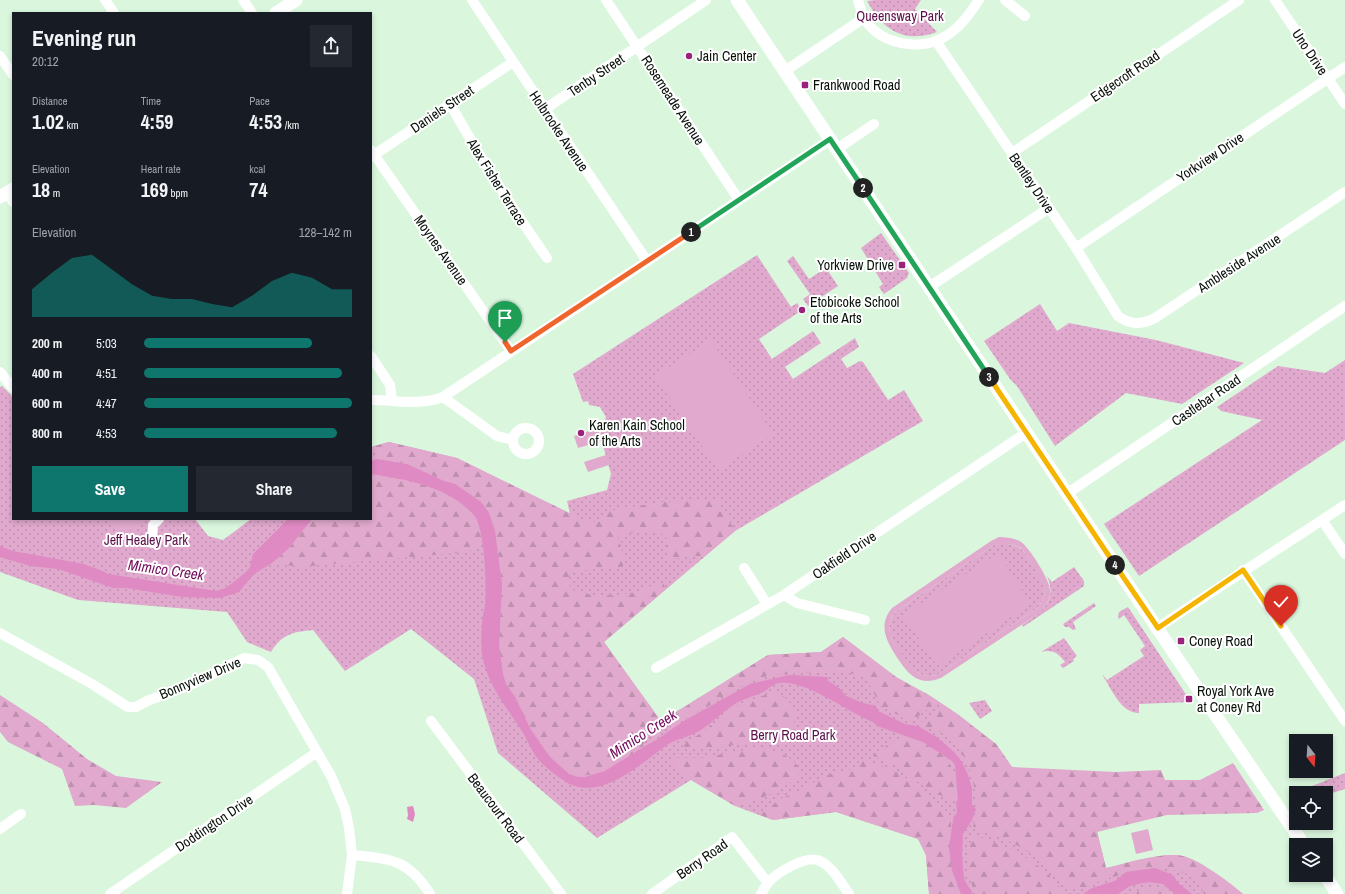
<!DOCTYPE html>
<meta charset="utf-8">
<style>
body{margin:0;font-family:"Archivo Narrow",sans-serif;background:#242831;color:#f1f3f6;height:100vh;display:flex;flex-direction:column;font-size:15px;white-space:nowrap}
*{box-sizing:border-box;margin:0}
p{font-size:13px;color:#9ea1a6}
.icon{flex:none;width:22px;height:22px;fill:none;stroke:currentColor;stroke-width:2;stroke-linecap:round;stroke-linejoin:round}
.map{position:relative;flex:1;overflow:hidden}
.details{position:absolute;left:12px;top:12px;width:360px;height:508px;display:flex;flex-direction:column;background:#171b24;border-radius:0px;box-shadow:0 2px 6px #0003}
.details>*{flex:none}
.needle{width:26px;rotate:163deg}
.fabs{position:absolute;left:1289px;top:734px;display:grid;gap:8px}
.fabs a{display:grid;place-items:center;width:44px;height:44px;border-radius:0px;background:#171b24;box-shadow:0 2px 6px #0003;font-size:20px}
.pin{position:absolute;display:grid;place-items:center;width:34px;height:34px;color:#fff;margin:-41px -17px;border-radius:50% 50% 50% 0;rotate:-45deg;box-shadow:0 0 4px #0007}
.pin .icon{rotate:45deg}
.km{position:absolute;width:20px;height:20px;margin:-10px;border-radius:50%;background:#222;color:#fff;font-size:11px;line-height:20px;text-align:center}
.round{display:grid;place-items:center;flex:none;width:42px;height:42px;border-radius:0px;background:#242831}
.head{display:flex;align-items:center;justify-content:space-between;height:68px;padding:0 20px}
h1{font-size:22px;font-weight:800;line-height:30px}
.figures{display:grid;grid-template-columns:repeat(3,1fr);gap:6px;height:68px;padding:4px 20px}
.figures div{display:grid;align-content:center}
.figures b{font-size:20px;font-weight:800}
.figures small{font-size:11px;font-weight:400}
.figures p{font-size:11px}
.chart{height:112px;padding:8px 20px}
.chart p{display:flex;justify-content:space-between}
.chart svg{width:100%;height:72px;margin-top:4px;fill:#0f766e;opacity:.7}
.action{display:flex;gap:8px;margin-top:auto;padding:8px 20px}
.action a{flex:1;height:46px;border-radius:0px;background:#0f766e;color:#fff;font-size:16px;font-weight:800;line-height:46px;text-align:center}
.action a+a{background:#242831;color:#f1f3f6}
ul{padding:0 20px;list-style:none;font-size:13px}
li{display:grid;grid-template-columns:64px 48px 1fr;align-items:center;height:30px}
li i{height:10px;border-radius:5px;background:#0f766e}
.map>svg:first-child{display:block}
</style>
<div class="map">
<svg width="1345" height="894" viewBox="0 0 1345 894">
<defs>
<pattern id="green-dots" width="8" height="8" patternUnits="userSpaceOnUse"><rect width="8" height="8" fill="#e0a9cd"/><path d="M2 2h.1M6 6h.1" fill="none" stroke="#bf90af" stroke-width="1.8" stroke-linecap="round"/></pattern>
<pattern id="forest-firs" width="22" height="20" patternUnits="userSpaceOnUse"><rect width="22" height="20" fill="#e0a9cd"/><path d="M5 1l3.5 6h-7zM16 11l3.5 6h-7z" fill="#bf90af"/></pattern>
</defs>
<rect width="100%" height="100%" fill="#daf7de"/>
<path fill="url(#green-dots)" d="M875,0H921L915,9L937,32C904,44 883,30 867,1Z
M881,233L909,273L907,278L884,294L879,287L883,284L861,248Z
M757,255L791,307L797,303L802,310L759,339L772,359L813,331L821,343L785,367L793,379L855,338L859,347L841,359L847,368L860,361L863,362L888,400L904,390L923,421L735,531L604,642L661,721L768,655L821,652L843,637L896,677L929,695L959,715L996,744L1012,767L1097,831L1106,868C1128,863 1154,854 1177,855C1195,856 1229,882 1243,894H929L926,855L918,839L836,812L773,820L735,806L691,780L597,838L498,753L474,679L411,629L345,671L313,630C293,632 282,634 271,652L247,642L227,612L78,600L0,572V387L2,386L13,397V519H195L208,536L223,540L251,519H371V447L389,442L457,458L570,514L567,501L607,490L611,474L600,435L606,417L600,407L589,405L588,401L583,402L573,374Z
M793,256L809,279L826,268L838,286L808,306L803,299L810,294L787,261Z
M1040,304L1057,331L1069,323L1156,340L1244,363L1182,404L1126,393L1055,446L1017,386L1010,379L984,341Z
M1345,360V440L1139,576L1104,524L1262,420L1221,411L1217,407L1278,366L1325,373Z
M999,544C1006,543 1014,544 1020,548C1025,551 1028,558 1031,563C1041,578 1053,594 1036,609L939,674C920,681 912,669 902,655C892,640 883,628 895,612L994,545Z
M1074,567L1084,581V586L1023,627L1022,625C1041,612 1058,602 1047,576L1052,582Z
M1094,603L1096,606L1073,622L1076,629L1073,630L1069,627H1065L1063,624Z
M1128,607L1191,702L1139,704V713C1121,713 1112,690 1103,676V675L1107,680L1144,656L1140,650L1145,646L1124,615L1119,619L1118,617L1119,612Z
M1064,638L1077,656L1073,659L1074,661L1063,668L1060,665L1065,662C1058,653 1053,649 1041,652Z
M985,700L992,711L980,719L969,703Z
M1345,773V789L1326,795V793H1296V801L1292,794Z"/>
<path fill="url(#forest-firs)" d="M389,442L457,458L586,521L599,522L610,511L662,502L718,500L735,531L705,556H686L668,561L666,536C649,527 635,531 618,537L623,554L627,558L623,566C611,570 577,568 572,574C570,575 568,580 567,582L573,590C589,598 626,596 643,590C650,587 654,583 663,583L665,587L663,591L604,642L661,722L768,655L821,652L843,637L896,677L938,701L916,718L909,721L880,705L866,678L846,672L834,671L769,675L737,688L702,710L666,728L661,722L655,732L650,734L639,750L605,771L578,777L569,774L558,765L550,757L531,730L515,697L506,684L503,674L499,645L502,585L495,531L467,493L455,484L444,481L407,464L377,459L374,446Z
M371,474L435,487L449,494L473,514L479,526L483,540L468,552L299,567L272,563L288,549L312,519H371Z
M776,691C804,709 797,720 783,745L764,741L705,749H682L683,744L703,732L740,704Z
M0,695L43,723L87,759L116,776L162,782L126,808L94,805L75,806L62,769L8,742L0,732Z
M945,706L996,744L1012,767L1116,772L1161,770L1165,780H1200L1233,763L1264,810L1257,813L1167,815L1097,832L1106,868C1128,863 1154,854 1177,855C1195,856 1229,882 1243,894H1204L1197,879C1163,861 1139,870 1106,879C1093,883 1085,890 1071,887C1063,885 1038,859 1028,852C1011,840 993,835 973,828C981,792 971,746 934,729C929,727 924,726 919,724Z
M903,736C942,747 955,758 958,800L956,802L929,790L895,765L873,756L876,752Z
M760,747C777,751 792,755 801,771C787,791 758,800 735,806L681,774L671,758H702Z
M864,760L893,770L909,780L945,809L951,819L952,871L960,894H929L926,855L918,839L836,812L773,820L760,815L780,799L806,788L822,776L848,771Z
M972,835C1003,843 1049,865 1064,894H975L966,867Z
M1157,887L1171,894H1128L1132,892Z"/>
<path fill="#e0a9cd" fill-rule="evenodd" d="M711,340L773,434L718,470L655,376Z
M598,428L602,441L578,448L574,436Z
M606,455L609,465L588,472L584,462Z
M109,519H145L126,533L114,529Z
M999,537C1006,537 1015,538 1021,542C1029,547 1050,580 1050,590C1051,600 1045,607 1038,614L941,678C918,687 908,674 896,656C886,640 878,625 892,608L991,541ZM1004,544C1010,544 1017,545 1022,549C1026,553 1029,560 1032,565C1042,580 1052,595 1036,609L939,674C920,681 912,669 902,654C892,640 883,628 895,612L994,545Z
M998,553L1031,604L937,666L903,615Z
M1148,829L1153,850L1136,854L1131,833Z"/>
<path fill="#e08ac3" d="M377,459L407,464L444,481L455,484L481,502L489,513L495,531L502,585L499,645L503,674L506,684L515,697L531,730L550,757L569,774L578,777H585L605,771L645,746L655,741L682,722L750,684L789,675L827,677L829,678L827,680L839,688L846,696L863,703L876,706L878,711L905,724L918,726L938,738L954,752L962,762L968,775L972,788V805L976,809L972,820L963,834L962,856L964,879L973,894H961L952,870L949,848L952,826L954,816L957,813L956,802L958,800L955,765L952,761L923,742L877,726L873,722C848,712 805,679 779,683C772,684 769,689 763,692C755,696 746,698 738,702C725,710 714,721 701,730C691,737 677,738 667,745C640,764 598,805 563,780C554,774 541,764 535,755C530,747 527,739 522,731C506,706 487,685 482,654C481,643 481,628 483,616C483,612 485,609 485,605C487,588 485,528 474,515C447,486 409,480 371,474V461Z
M288,519H312L288,549L272,563L254,574L239,592L220,598L182,597L127,588H113L58,569L30,566L0,557V546L13,551L84,564C92,568 101,569 108,574L216,591L226,588L246,572L250,567L253,554Z
M413,806L415,814L413,822L407,819L408,815L407,807Z
M1155,868L1173,875L1178,883L1192,894H1175L1163,884L1147,882L1130,886L1118,894H1083L1092,888L1115,881L1126,872Z"/>
<g fill="none" stroke-linecap="round" stroke-linejoin="round">
<path stroke="#fff" stroke-width="10" d="M105,0L114,13
M243,0L252,13
M472,0L647,261
M606,0L739,200
M858,0C860,6 861,12 864,18C880,45 921,52 946,36C961,27 970,13 979,0
M1005,0L1025,16
M1275,0L1345,104
M936,41L1076,248L1118,316C1130,325 1141,325 1155,318L1345,192
M0,56L13,75
M785,71L864,18
M450,104C480,157 512,208 547,258
M545,109L706,0
M837,149L874,124
M371,150L511,351
M1012,153L1239,0
M371,157L513,62
M7,193L13,202
M1076,248L1345,67
M929,287L1049,208
M371,356L390,385L392,400
M0,372L13,388
M443,397L497,436L513,440
M371,400C396,400 419,406 443,397L831,139
M513 441a13 13 0 1 1 26 0a13 13 0 1 1-26 0Z
M1068,493L1345,306
M1322,520L1345,554
M152,543L153,525L159,519
M744,568L767,604
M1243,570L1345,721
M784,595L797,603L865,620
M1157,628L1345,505
M0,633L92,684L128,707H136L147,701L195,683L244,658L258,660L268,667L331,776L345,809L349,828L352,855L347,894
M656,668L784,595L1026,433
M431,721L561,894
M0,829L21,814
M352,855C391,859 408,859 430,894
M110,894L317,752
M652,894L732,837L768,883
M761,894C763,891 765,886 768,883C776,873 807,854 820,861C833,867 841,883 849,894"/>
<path stroke="#fff" stroke-width="13" d="M737,0L1212,710L1304,845
M276,13L296,0
M0,197L13,189
M1325,875L1337,894"/>
</g>
<g fill="none" stroke-linecap="round" stroke-linejoin="round">
<defs>
<path id="split-1" d="M505,342L511,351L691,232"/>
<path id="split-2" d="M691,232L830,139L863,188"/>
<path id="split-3" d="M863,188L989,377"/>
<path id="split-4" d="M989,377L1115,565"/>
<path id="split-5" d="M1115,565L1158,628L1243,570L1281,626"/>
</defs>
<use href="#split-1" stroke="#fff" stroke-width="8"/>
<use href="#split-2" stroke="#fff" stroke-width="8"/>
<use href="#split-3" stroke="#fff" stroke-width="8"/>
<use href="#split-4" stroke="#fff" stroke-width="8"/>
<use href="#split-5" stroke="#fff" stroke-width="8"/>
<use href="#split-1" stroke="#f0652b" stroke-width="5"/>
<use href="#split-2" stroke="#22a559" stroke-width="5"/>
<use href="#split-3" stroke="#22a559" stroke-width="5"/>
<use href="#split-4" stroke="#f5b400" stroke-width="5"/>
<use href="#split-5" stroke="#f5b400" stroke-width="5"/>
</g>
<g fill="#9a227c" stroke="#fff" stroke-width="1.5">
<circle cx="689" cy="56" r="4"/>
<rect x="801" y="81" width="8" height="8" rx="2"/>
<rect x="898" y="261" width="8" height="8" rx="2"/>
<circle cx="802" cy="310" r="4"/>
<circle cx="581" cy="433" r="4"/>
<rect x="1177" y="637" width="8" height="8" rx="2"/>
<rect x="1185" y="695" width="8" height="8" rx="2"/>
</g>
<g text-anchor="middle" stroke-width="4" stroke-linejoin="round" paint-order="stroke">
<g font-size="14" fill="#5d104a" stroke="#fff">
<text x="900" y="21">Queensway Park</text>
<text x="146" y="545">Jeff Healey Park</text>
<text x="793" y="740">Berry Road Park</text>
</g>
<g font-size="14" fill="#071108" stroke="#fff">
<text transform="translate(1310 52) rotate(56)" y="5">Uno Drive</text>
<text transform="translate(596 75) rotate(-34)" y="5">Tenby Street</text>
<text transform="translate(1125 76) rotate(-34)" y="5">Edgecroft Road</text>
<text transform="translate(673 100) rotate(57)" y="5">Rosemeade Avenue</text>
<text transform="translate(442 109) rotate(-34)" y="5">Daniels Street</text>
<text transform="translate(559 131) rotate(56)" y="5">Holbrooke Avenue</text>
<text transform="translate(1210 157) rotate(-34)" y="5">Yorkview Drive</text>
<text transform="translate(497 182) rotate(58)" y="5">Alex Fisher Terrace</text>
<text transform="translate(1032 183) rotate(56)" y="5">Bentley Drive</text>
<text transform="translate(441 250) rotate(55)" y="5">Moynes Avenue</text>
<text transform="translate(1239 263) rotate(-33)" y="5">Ambleside Avenue</text>
<text transform="translate(1206 400) rotate(-34)" y="5">Castlebar Road</text>
<text transform="translate(844 555) rotate(-34)" y="5">Oakfield Drive</text>
<text transform="translate(200 678) rotate(-23)" y="5">Bonnyview Drive</text>
<text transform="translate(496 808) rotate(53)" y="5">Beaucourt Road</text>
<text transform="translate(214 823) rotate(-34)" y="5">Doddington Drive</text>
<text transform="translate(702 859) rotate(-35)" y="5">Berry Road</text>
</g>
<g font-size="14" fill="#071108" stroke="#fff" text-anchor="start">
<text x="697" y="61">Jain Center</text>
<text x="813" y="90">Frankwood Road</text>
<text x="894" y="270" text-anchor="end">Yorkview Drive</text>
<text x="810" y="307">Etobicoke School<tspan x="810" dy="16">of the Arts</tspan></text>
<text x="589" y="430">Karen Kain School<tspan x="589" dy="16">of the Arts</tspan></text>
<text x="1189" y="646">Coney Road</text>
<text x="1197" y="696">Royal York Ave<tspan x="1197" dy="16">at Coney Rd</tspan></text>
</g>
<g font-size="15" font-style="italic" fill="#740c5d" stroke="#fff">
<text transform="translate(166 570) rotate(8)" y="5">Mimico Creek</text>
<text transform="translate(643 734) rotate(-33)" y="5">Mimico Creek</text>
</g>
</g>
</svg>
<div class="fabs">
<a><svg class="needle" viewBox="-14 -14 28 28"><path d="M0-13l5 13h-10z" fill="#e53935"/><path d="M0 13l5-13h-10z" fill="#9ea1a6"/></svg></a>
<a><svg class="icon" aria-label="locate" viewBox="0 0 24 24"><circle cx="12" cy="12" r="6"/><path d="M12 2v4M12 18v4M2 12h4M18 12h4"/></svg></a>
<a><svg class="icon" aria-label="layers" viewBox="0 0 24 24"><path d="M12 4l9 5-9 5-9-5zM3 14l9 5 9-5"/></svg></a>
</div>
<div class="pin" style="left:505px;top:342px;background:#1e9e55"><svg class="icon" aria-label="arrive" viewBox="0 0 24 24"><path d="M6 21V4h12l-3 4 3 4H6"/></svg></div>
<div class="pin" style="left:1281px;top:626px;background:#d93025"><svg class="icon" aria-label="check" viewBox="0 0 24 24"><path d="M5 12l5 5 9-10"/></svg></div>
<b class="km" style="left:691px;top:232px">1</b>
<b class="km" style="left:863px;top:188px">2</b>
<b class="km" style="left:989px;top:377px">3</b>
<b class="km" style="left:1115px;top:565px">4</b>
<section class="details">
<div class="head"><div><h1>Evening run</h1><p>20:12</p></div><a class="round"><svg class="icon" aria-label="share" viewBox="0 0 24 24"><path d="M12 15V3M7 8l5-5 5 5M5 13v7h14v-7"/></svg></a></div>
<div class="figures">
<div><p>Distance</p><b>1.02<small> km</small></b></div>
<div><p>Time</p><b>4:59</b></div>
<div><p>Pace</p><b>4:53<small> /km</small></b></div>
</div>
<div class="figures">
<div><p>Elevation</p><b>18<small> m</small></b></div>
<div><p>Heart rate</p><b>169<small> bpm</small></b></div>
<div><p>kcal</p><b>74</b></div>
</div>
<div class="chart"><p><span>Elevation</span>128–142 m</p>
<svg viewBox="0 0 160 44" preserveAspectRatio="none"><path d="M0 44V27L10 17L20 8L30 6L40 15L50 24L60 31L70 33L80 33L90 36L100 38L110 31L120 22L130 17L140 20L150 27L160 27V44z"/></svg>
</div>
<ul>
<li><b>200 m</b>5:03<i style="width:81%"></i></li>
<li><b>400 m</b>4:51<i style="width:95%"></i></li>
<li><b>600 m</b>4:47<i style="width:100%"></i></li>
<li><b>800 m</b>4:53<i style="width:93%"></i></li>
</ul>
<div class="action"><a>Save</a><a>Share</a></div>
</section>
</div>
